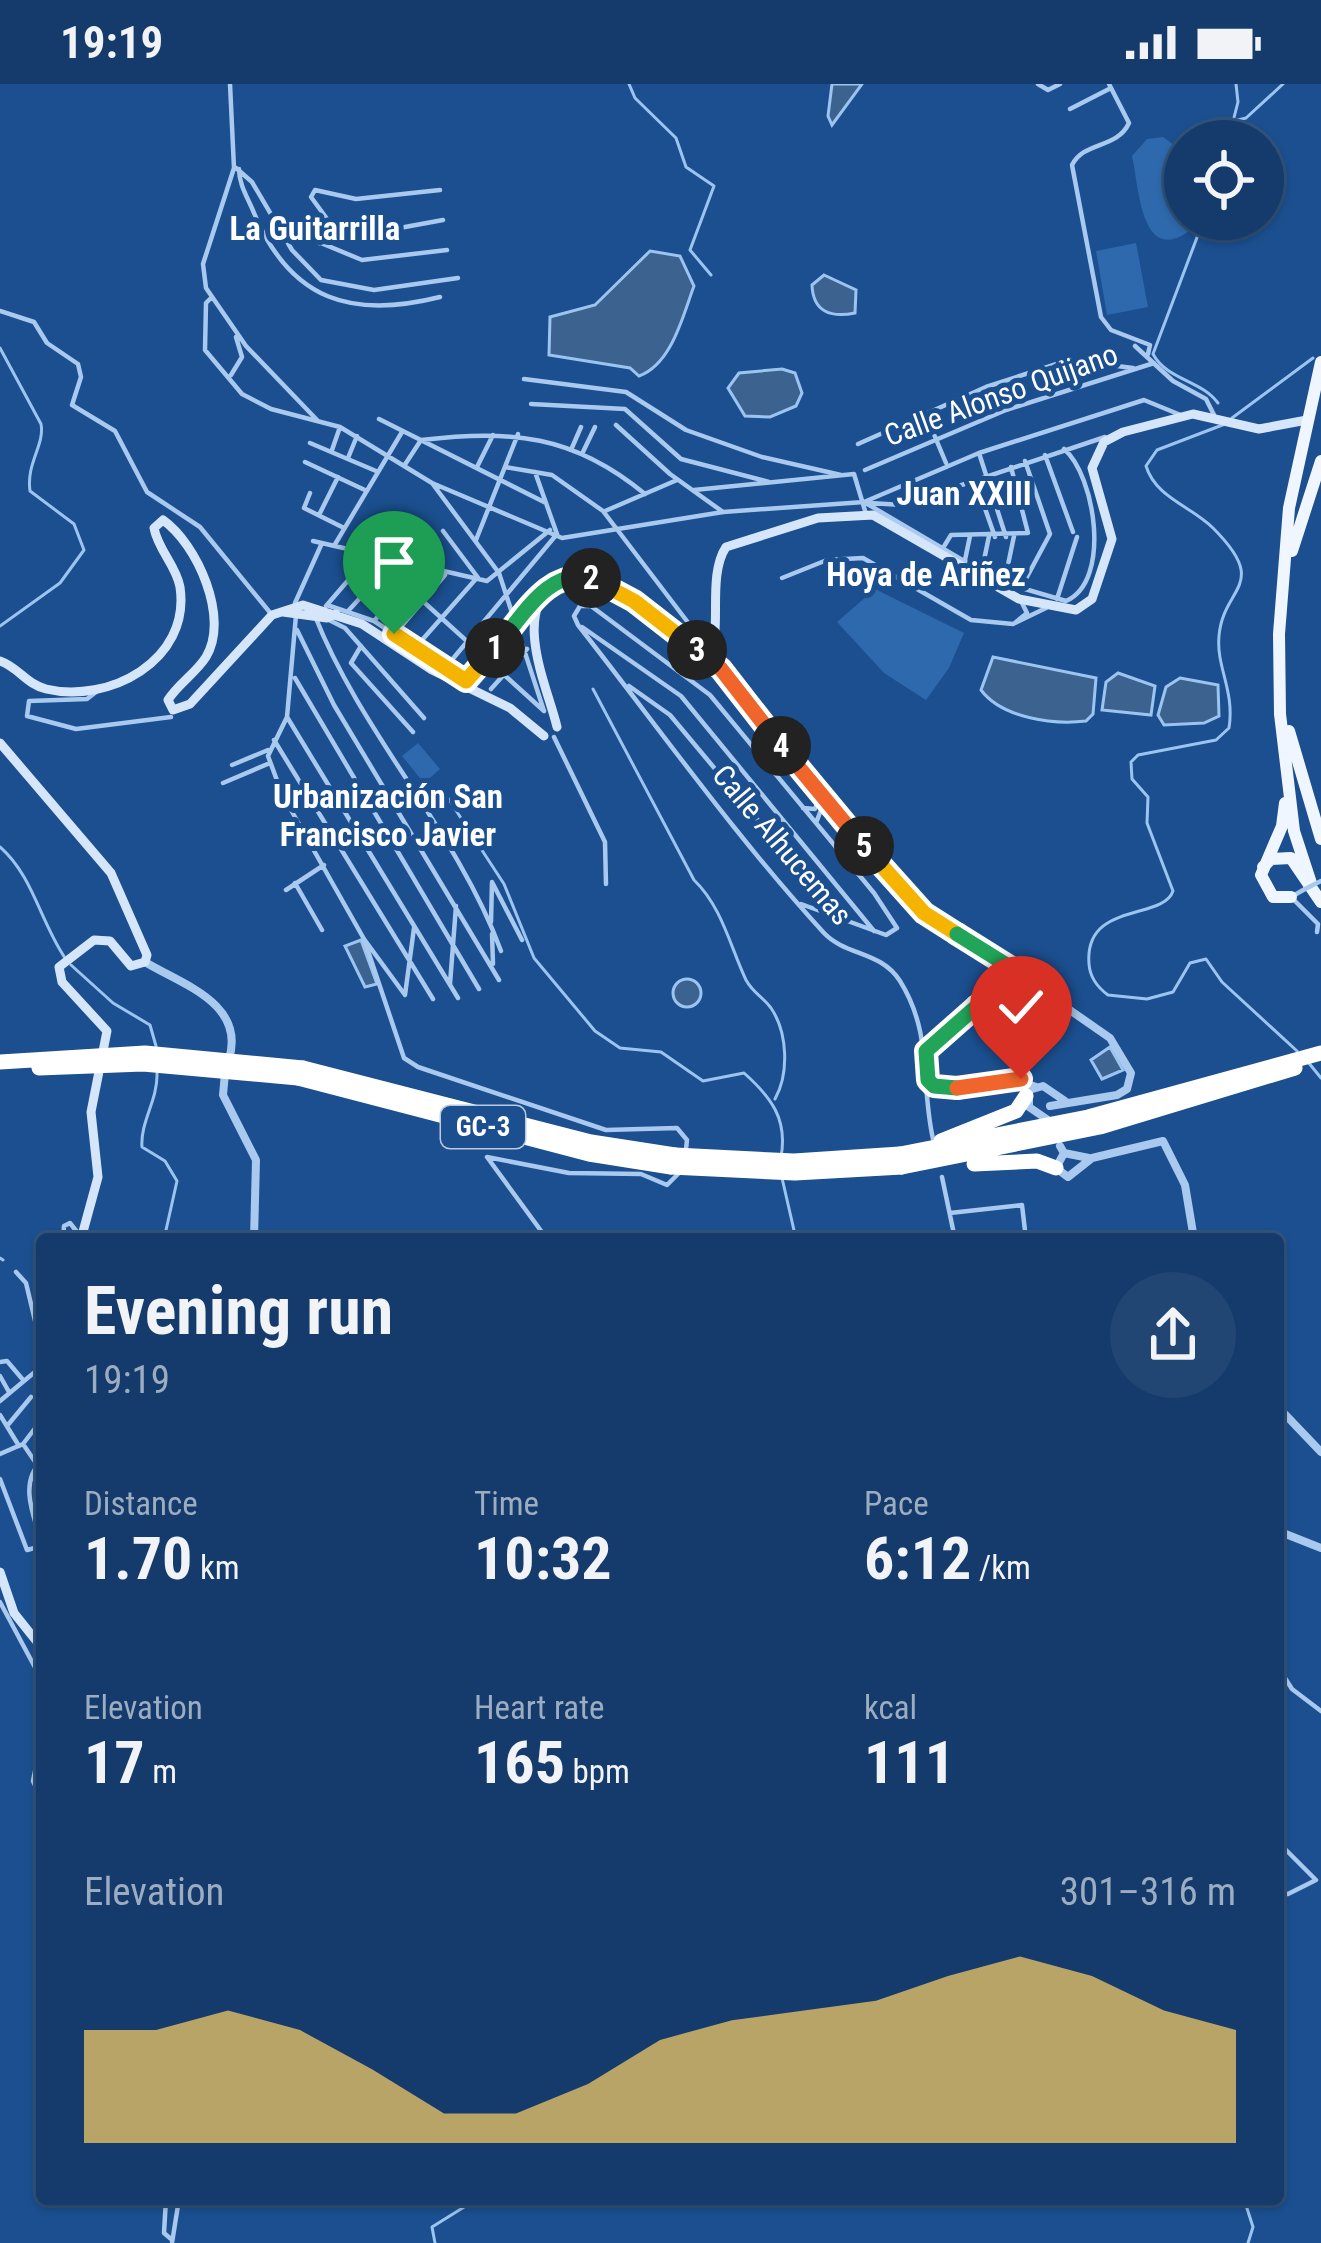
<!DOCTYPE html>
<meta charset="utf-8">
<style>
body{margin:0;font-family:"Roboto Condensed",sans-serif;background:#214673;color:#f1f3f6;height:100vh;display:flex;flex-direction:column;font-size:45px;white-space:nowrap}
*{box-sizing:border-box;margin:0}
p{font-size:39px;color:#9dadc1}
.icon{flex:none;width:66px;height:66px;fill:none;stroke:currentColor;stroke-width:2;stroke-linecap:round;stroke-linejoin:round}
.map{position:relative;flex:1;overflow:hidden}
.sheet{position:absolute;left:36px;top:1149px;width:1248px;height:972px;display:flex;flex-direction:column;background:#143b6b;border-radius:12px;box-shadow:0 3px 9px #0004,0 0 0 3px #33557e}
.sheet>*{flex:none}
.buttons{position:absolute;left:1164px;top:36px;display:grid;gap:24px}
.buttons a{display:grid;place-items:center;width:120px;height:120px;border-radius:50%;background:#143b6b;box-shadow:0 3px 9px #0004,0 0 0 3px #33557e;font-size:60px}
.pin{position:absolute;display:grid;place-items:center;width:102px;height:102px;color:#fff;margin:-123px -51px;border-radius:50% 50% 50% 0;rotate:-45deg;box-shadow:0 0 12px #0007}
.pin .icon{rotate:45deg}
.km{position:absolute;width:60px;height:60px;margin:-30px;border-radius:50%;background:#222;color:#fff;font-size:33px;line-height:60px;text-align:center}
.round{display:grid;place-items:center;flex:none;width:126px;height:126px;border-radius:63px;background:#214673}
.overview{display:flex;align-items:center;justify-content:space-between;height:204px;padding:0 48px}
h1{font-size:66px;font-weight:700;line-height:90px}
.metrics{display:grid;grid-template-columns:repeat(3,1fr);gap:18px;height:204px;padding:12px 48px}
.metrics div{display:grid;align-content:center}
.metrics b{font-size:60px;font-weight:700}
.metrics small{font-size:33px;font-weight:400}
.metrics p{font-size:33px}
.chart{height:336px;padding:24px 48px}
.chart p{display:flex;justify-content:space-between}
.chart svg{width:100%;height:216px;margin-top:12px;fill:#ffd166;opacity:.7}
.status{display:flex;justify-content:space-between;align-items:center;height:84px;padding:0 60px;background:#143b6b;direction:ltr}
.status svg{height:33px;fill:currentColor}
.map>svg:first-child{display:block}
</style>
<div class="status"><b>19:19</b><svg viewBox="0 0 49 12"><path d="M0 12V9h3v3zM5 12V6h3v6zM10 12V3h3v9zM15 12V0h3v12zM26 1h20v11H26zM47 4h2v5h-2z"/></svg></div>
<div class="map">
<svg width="1321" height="2159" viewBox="0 0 1321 2159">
<rect width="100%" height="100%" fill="#1b4f8f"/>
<path fill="#2e69ad" d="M1163,53L1178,64L1185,135L1192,137L1189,147C1141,182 1139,103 1132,72L1147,55Z
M1136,159L1148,223L1107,231L1096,167Z
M875,505L964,549L949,584L926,616L884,589L837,538Z
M418,659L440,685L424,699L402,672Z"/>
<path fill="#3c6290" stroke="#9cc4f0" stroke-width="3" d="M832,0H862L832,41L828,32Z
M650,167L680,172L694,202C683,231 672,280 639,292L630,284L549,271L550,233L595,221Z
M824,191L856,206L855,229C831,234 813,228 812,201Z
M782,285L795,289L802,309L796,322L770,333L745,332L728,304L739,289Z
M993,573L1096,594L1093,630L1086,637C1053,641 1002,634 981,606Z
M1118,589L1155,602L1151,631L1102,626L1106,598Z
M1180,594L1218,601L1219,632L1204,639L1164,641L1158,631L1166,603Z
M361,856L377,900L365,903L345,862Z
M673 909a14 14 0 1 1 28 0a14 14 0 1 1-28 0Z
M1110,963L1123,986L1102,995L1091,976Z"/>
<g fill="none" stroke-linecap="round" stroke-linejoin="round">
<path stroke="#9cc4f0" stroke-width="3" d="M629,0L635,14L676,54L686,83L714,102L690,166L711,191
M1234,37L1246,34L1283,0
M1228,57L1238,18L1236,0
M1204,135L1153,270C1167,296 1201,296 1218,319
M0,264L41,340C45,361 26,379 30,407L74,440L84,466L60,499L0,542
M1232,334L1313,274
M1225,340L1157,366L1146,382C1156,414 1191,422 1213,444C1271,502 1223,502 1219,552C1216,583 1235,607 1229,644L1216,656L1138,671L1131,678L1132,695L1148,713L1147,739L1173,807C1163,837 1084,817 1089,880C1090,894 1097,903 1108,911L1147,915L1173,908L1190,879L1206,875L1222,898L1297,967
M593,605L694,796C722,823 730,862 746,896C753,909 763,913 771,924C788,949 789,990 775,1015
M444,708L504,800L534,874L595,947L620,964L661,968L703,997L744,989C771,1013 788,1035 781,1073
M0,763C33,792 40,837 65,874
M71,881L113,919L150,941L156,962
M1308,978L1321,994
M157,989C158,1016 140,1038 142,1063L165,1077L177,1097L164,1155
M782,1094L796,1155
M0,1174L3,1176
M1244,2115L1253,2143L1248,2159
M435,2159L432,2143L477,2115"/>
<path stroke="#a9c9ee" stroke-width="4.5" d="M230,0L234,84L203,180L206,204L246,262L318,337
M1038,0L1048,6L1060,0
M1109,0L1129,39C1117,65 1084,57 1072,81L1101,233L1111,246L1150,261L1148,270
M1070,25L1111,4
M236,84L252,98L292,166L321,196L374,206L458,194
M239,85C239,101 248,114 254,129C291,217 352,235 440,213
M280,142L362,176L447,166
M333,143L311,113L315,106L356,115L440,106
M319,159L333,143L394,145L443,136
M211,214L206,219L205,266L242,310L271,325L340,343L432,399L562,454L723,428L864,418L979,369L1144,316L1183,332
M0,227L34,238L47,259L78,280L81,293L72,321L115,347L147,408L200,443L272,531
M1135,262L1173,297L1206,315L1214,331
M231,291L242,273L236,253
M524,295L626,308L686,346L762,373L841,391
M531,320L625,325L681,375L769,398
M925,329L946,379
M379,335L546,419
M616,341L670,390L723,428
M310,359L376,387
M858,360L986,303L1069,276L1133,284
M332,366L340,343
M571,366L581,343
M979,369L1006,453
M582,370L595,343
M1045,371L1073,448
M348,374L357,352
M305,378L367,407
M404,382L421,356C512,346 572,350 645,410
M477,383L493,351
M505,383L552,391L603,427L696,549
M865,386L1006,326L1154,279
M535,388L557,450
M975,396L995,453
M432,399L499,489L544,627
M694,406L854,390L866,430
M310,409L304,424L344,444
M864,418L998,497L1066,517C1112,497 1095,391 1064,365
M870,419L902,421L1105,353
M605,427L677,396
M319,431L338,393
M443,447L479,495
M476,456L518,350
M313,457L487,497L550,446
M334,462L402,348
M943,464L951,451L1028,449L1011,383
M965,476L970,452
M982,486L989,452
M782,494L827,476L863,474L971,536L1013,540L1046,524
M1004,500L1014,452
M405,501L544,627
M1021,504L1050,450L1025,377
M1057,515L1077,453
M295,519L322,459
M327,521L374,537L466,597L539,519
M326,522L369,472
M349,526L393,478
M296,531L287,633L268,672L282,710L364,855L404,974L418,983L606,1046L677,1044L687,1056L686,1065
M315,532C362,651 457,747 501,867
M329,536L345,544L424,634
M374,537L420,484
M1016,538L1027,529L1022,519
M582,543L681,612L874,847
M297,546L334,621L499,896
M394,551L445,491L414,453
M361,562L351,579L413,648
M415,564L475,496
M446,583L557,450
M295,594L479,905
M629,602L670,631L838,832
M491,605L527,565
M96,608L87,615L29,617L27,632L76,645L171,633
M287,633L458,914
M554,653L605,758L606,800
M274,656L433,915
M232,681L268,666
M223,699L270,679
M803,724L815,725L821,710
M816,739L821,726L836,729
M295,799L322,846
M1305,805L1291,813L1318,840L1317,848
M286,806L324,781
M801,820L886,851L897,844L874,809L710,611L591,522H580L574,532L578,541C659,644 735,752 824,849C846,872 881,867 900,897C933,950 920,997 933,1055
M491,838L492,798L522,856
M492,850L493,880
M364,855L405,911L414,844
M450,900L456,822
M928,966L949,942L1021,890
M924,1001C961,1006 1009,990 1036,1001
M942,1093L955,1155
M950,1129L1022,1121L1026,1155
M63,1155L64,1142L70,1139L81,1153
M547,1155L487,1073L569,1089L641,1090L667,1101L680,1088
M993,1155L1025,1152
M16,1188L26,1199L42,1266
M0,1278L7,1277L24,1297
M0,1292L9,1308
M0,1317L42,1282
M0,1331L19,1362
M7,1342L31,1313
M23,1360L42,1388
M0,1370L23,1360L42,1335
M42,1377C18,1398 34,1433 42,1460
M0,1395L27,1466L42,1462
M0,1518L38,1589L42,1611
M1278,1583L1292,1605L1321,1627
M42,1653L33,1697L42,1716
M1278,1758L1316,1796L1288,1810L1278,1809
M149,2115H156
M166,2115L164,2149L171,2155
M172,2159L179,2115"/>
<path stroke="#a9c9ee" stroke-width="8" d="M704,569L910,815L1110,954L1131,989L1127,1005L1117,1011L1050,1022
M145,878C181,900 246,919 229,975
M225,989L223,1011L256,1076L254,1155
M1048,1036L1029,1023V1006L1043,1002L1065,1017
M1060,1062L1064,1069L1089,1074
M1064,1069L1056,1084L1068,1093L1092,1074L1163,1057L1185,1101L1194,1155
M1278,1323L1321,1368
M1278,1447L1321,1464"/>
<path stroke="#d6e6fa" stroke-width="9" d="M283,528L327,534L336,530
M684,554L705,546L715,554
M0,577C18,583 26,600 46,605C108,620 191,577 180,503C176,481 158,466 154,444L163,436C197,460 230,534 206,573C196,589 178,600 168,616L173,626L190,620L272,531L303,521L362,540L432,586L510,624L544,652
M557,643C547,601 511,529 557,496L582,492L612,503L708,568C724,553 706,493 726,463L818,434L873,431L1019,515L1076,526L1092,515L1112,455L1092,384L1104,358L1123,348L1193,330L1259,345L1307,336
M0,659L111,789L147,871L145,878L131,882L110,857L94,856L59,883L62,898L107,947L91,1028L98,1093L81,1155
M0,1488L14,1529L42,1564"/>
<path stroke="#f0f6ff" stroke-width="12" d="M1292,467L1321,377
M1289,647L1321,755
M1285,719L1282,742L1261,791L1273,813H1291
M1263,783L1271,775L1291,774L1321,818
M1311,799L1294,747L1280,630L1279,550L1289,424L1321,278"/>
<path stroke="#fff" stroke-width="15" d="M303,984L591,1058L675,1071
M298,994L589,1070L671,1083
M941,1057L1016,1027L1026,1012
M900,1070L1088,1033L1321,969
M974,1080L1037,1077L1056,1084
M902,1083L1100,1043L1295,984"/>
<path stroke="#a9c9ee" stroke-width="4.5" d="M1305,805L1321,797"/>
<path stroke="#fff" stroke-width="15" d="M0,978L145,969L303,984
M39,984L143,980L298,994
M675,1071L794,1077L900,1070
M671,1083L795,1089L902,1083"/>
</g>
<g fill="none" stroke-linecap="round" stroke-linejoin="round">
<defs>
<path id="split-1" d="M394,550L466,597L495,564"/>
<path id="split-2" d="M495,564C522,535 546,484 591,494"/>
<path id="split-3" d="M591,494L634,517L697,566"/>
<path id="split-4" d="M697,566L721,585L781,662"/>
<path id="split-5" d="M781,662L864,762"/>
<path id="split-6" d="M864,762L924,829L957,850"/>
<path id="split-7" d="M957,850L1021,890L977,922"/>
<path id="split-8" d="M957,1004L934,1002L928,996L926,967L977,922"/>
<path id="split-9" d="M957,1004L1021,995"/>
</defs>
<use href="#split-1" stroke="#fff" stroke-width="24"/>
<use href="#split-2" stroke="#fff" stroke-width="24"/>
<use href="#split-3" stroke="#fff" stroke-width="24"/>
<use href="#split-4" stroke="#fff" stroke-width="24"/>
<use href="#split-5" stroke="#fff" stroke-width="24"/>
<use href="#split-6" stroke="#fff" stroke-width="24"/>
<use href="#split-7" stroke="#fff" stroke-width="24"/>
<use href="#split-8" stroke="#fff" stroke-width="24"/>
<use href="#split-9" stroke="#fff" stroke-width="24"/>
<use href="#split-1" stroke="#f5b400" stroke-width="15"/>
<use href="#split-2" stroke="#22a559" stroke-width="15"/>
<use href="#split-3" stroke="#f5b400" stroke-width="15"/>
<use href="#split-4" stroke="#f0652b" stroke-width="15"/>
<use href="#split-5" stroke="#f0652b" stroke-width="15"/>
<use href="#split-6" stroke="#f5b400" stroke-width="15"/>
<use href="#split-7" stroke="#22a559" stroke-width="15"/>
<use href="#split-8" stroke="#22a559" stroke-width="15"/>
<use href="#split-9" stroke="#f0652b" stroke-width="15"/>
</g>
<g text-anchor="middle" stroke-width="10" stroke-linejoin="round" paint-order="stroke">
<rect fill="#1b4f8f" stroke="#bbcadd" stroke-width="3" x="441" y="1022" width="84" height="42" rx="9"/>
<g font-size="27" font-weight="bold" fill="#fff">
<text x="483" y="1052">GC-3</text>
</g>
<g font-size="30" fill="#fff" stroke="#1b4f8f">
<text transform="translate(1001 311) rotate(-20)" y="10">Calle Alonso Quijano</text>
<text transform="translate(782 761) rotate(50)" y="10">Calle Alhucemas</text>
</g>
<g font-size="33" font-weight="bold" fill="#fff" stroke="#1b4f8f">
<text x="315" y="156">La Guitarrilla</text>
<text x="964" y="421">Juan XXIII</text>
<text x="926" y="502">Hoya de Ariñez</text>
<text x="388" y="724">Urbanización San<tspan x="388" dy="38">Francisco Javier</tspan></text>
</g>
</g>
</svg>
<div class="buttons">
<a><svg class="icon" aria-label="locate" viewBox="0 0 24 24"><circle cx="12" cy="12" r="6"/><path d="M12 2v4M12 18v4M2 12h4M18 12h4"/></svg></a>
</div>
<div class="pin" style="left:394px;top:550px;background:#1e9e55"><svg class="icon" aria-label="arrive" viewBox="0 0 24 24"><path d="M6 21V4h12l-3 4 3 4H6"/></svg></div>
<div class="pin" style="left:1021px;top:995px;background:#d93025"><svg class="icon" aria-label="check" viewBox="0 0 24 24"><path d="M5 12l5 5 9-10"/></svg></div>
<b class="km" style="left:495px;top:564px">1</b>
<b class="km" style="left:591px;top:494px">2</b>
<b class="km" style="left:697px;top:566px">3</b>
<b class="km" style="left:781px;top:662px">4</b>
<b class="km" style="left:864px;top:762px">5</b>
<section class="sheet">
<div class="overview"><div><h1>Evening run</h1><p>19:19</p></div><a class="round"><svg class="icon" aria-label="share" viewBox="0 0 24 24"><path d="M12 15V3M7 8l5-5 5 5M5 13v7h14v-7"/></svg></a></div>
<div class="metrics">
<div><p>Distance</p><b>1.70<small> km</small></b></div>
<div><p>Time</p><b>10:32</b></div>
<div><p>Pace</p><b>6:12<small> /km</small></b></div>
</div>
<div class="metrics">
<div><p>Elevation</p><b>17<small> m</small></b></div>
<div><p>Heart rate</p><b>165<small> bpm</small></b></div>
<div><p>kcal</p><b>111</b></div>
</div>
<div class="chart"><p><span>Elevation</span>301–316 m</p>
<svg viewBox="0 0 160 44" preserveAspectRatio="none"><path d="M0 44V21L10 21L20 17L30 21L40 29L50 38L60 38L70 32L80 23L90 19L100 17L110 15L120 10L130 6L140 10L150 17L160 21V44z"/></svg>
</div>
</section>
</div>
